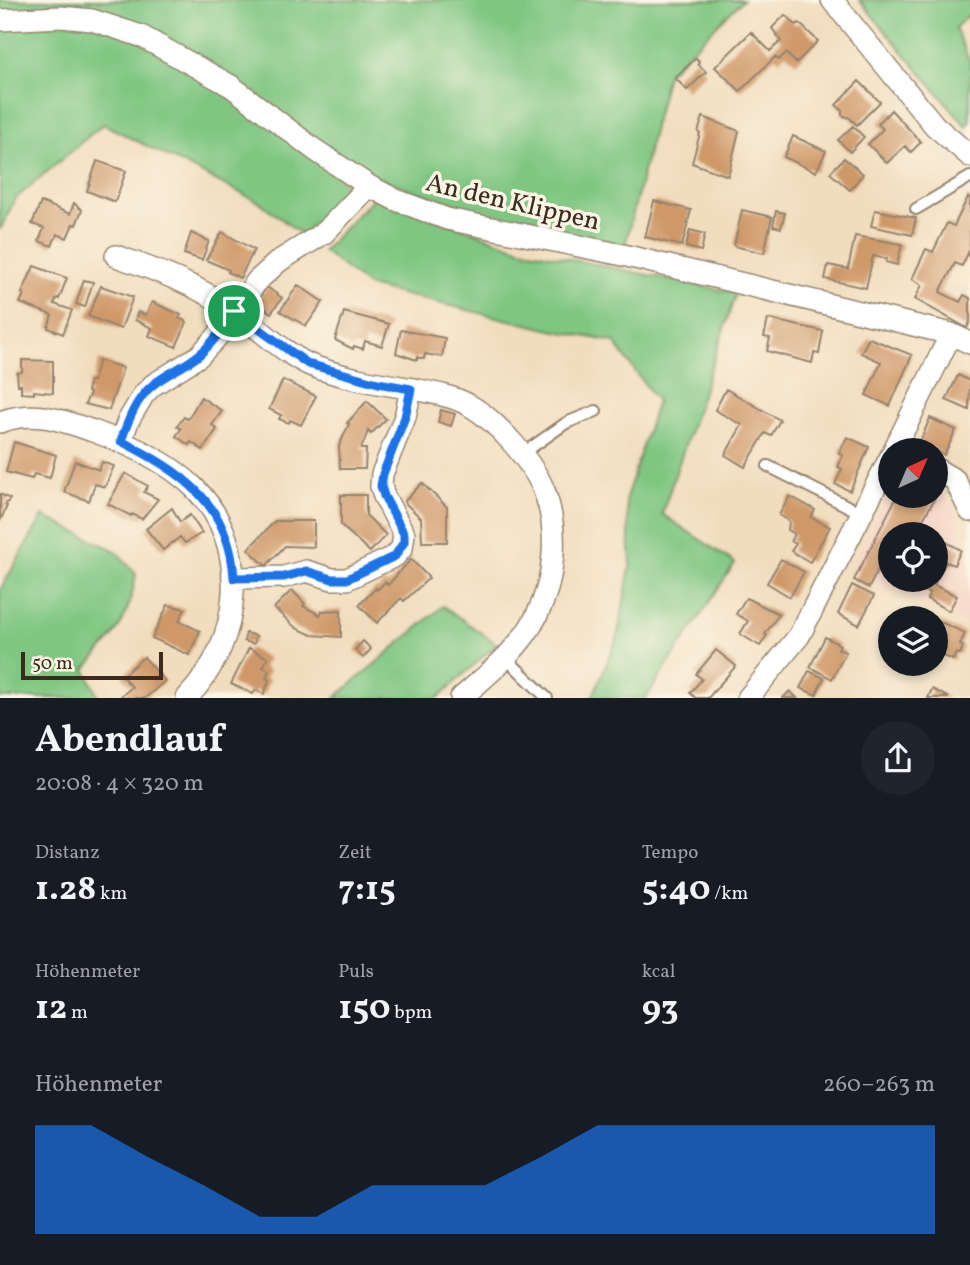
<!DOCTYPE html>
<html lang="de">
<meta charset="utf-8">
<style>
body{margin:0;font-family:Vollkorn,serif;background:#20242c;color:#f1f3f6;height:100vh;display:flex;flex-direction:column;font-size:26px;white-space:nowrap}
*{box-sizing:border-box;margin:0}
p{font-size:23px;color:#9ea1a6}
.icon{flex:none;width:38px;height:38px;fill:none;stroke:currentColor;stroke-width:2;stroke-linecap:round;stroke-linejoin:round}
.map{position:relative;height:698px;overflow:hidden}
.side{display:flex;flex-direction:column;background:#171b24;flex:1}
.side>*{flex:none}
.needle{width:46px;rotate:44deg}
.controls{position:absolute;left:878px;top:438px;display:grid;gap:14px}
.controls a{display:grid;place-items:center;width:70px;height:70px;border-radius:50%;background:#171b24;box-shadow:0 4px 10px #0003;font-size:35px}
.scale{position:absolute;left:21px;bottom:18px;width:142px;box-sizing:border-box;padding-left:7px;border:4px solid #3b2a1e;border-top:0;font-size:19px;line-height:24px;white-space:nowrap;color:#3b2a1e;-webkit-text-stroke:5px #fcf5e5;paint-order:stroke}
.pin{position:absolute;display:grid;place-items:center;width:60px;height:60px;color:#fff;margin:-30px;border:4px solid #fff;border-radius:50%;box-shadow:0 2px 7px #0007}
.round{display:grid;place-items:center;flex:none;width:74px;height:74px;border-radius:37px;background:#20242c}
.headline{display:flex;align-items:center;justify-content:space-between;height:119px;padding:0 35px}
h1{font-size:38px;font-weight:700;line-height:52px}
.stats{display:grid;grid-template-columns:repeat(3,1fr);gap:10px;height:119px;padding:7px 35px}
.stats div{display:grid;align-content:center}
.stats b{font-size:35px;font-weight:700}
.stats small{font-size:19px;font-weight:400}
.stats p{font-size:19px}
.chart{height:196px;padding:14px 35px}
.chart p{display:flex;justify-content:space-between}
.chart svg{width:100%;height:126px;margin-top:7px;fill:#1a73e8;opacity:.7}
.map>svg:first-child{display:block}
</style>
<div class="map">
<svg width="970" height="698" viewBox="0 0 970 698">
<rect width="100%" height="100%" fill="#fcf5e5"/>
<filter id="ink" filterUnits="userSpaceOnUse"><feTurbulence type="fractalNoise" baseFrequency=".0143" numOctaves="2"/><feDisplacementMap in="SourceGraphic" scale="14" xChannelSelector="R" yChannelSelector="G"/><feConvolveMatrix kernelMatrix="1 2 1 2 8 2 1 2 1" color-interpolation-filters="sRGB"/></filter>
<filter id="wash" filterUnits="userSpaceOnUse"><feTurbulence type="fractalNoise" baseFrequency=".00686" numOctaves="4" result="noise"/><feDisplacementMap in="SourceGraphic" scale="28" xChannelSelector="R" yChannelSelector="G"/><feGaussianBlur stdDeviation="1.57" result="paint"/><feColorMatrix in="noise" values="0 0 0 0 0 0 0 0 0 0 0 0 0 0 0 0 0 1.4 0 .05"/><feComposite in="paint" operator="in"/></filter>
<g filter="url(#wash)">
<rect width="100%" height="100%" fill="#f1ddbe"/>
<path fill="#f6d2c4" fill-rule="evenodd" d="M891,487V495H936V487L952,504L968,561L970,624L851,570ZM891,534H936V579H891Z"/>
<path fill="#7ec681" stroke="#5c7850" stroke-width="2" d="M0,0H743L667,74L625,246L521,227L369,175L274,111L348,188L302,235L261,203L103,124L15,199L0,230Z
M859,0H970V13L955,28L970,62V123L966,126Z
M374,197L521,249L736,293L662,514L735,563L646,698H592L617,639L631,562L626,498L657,401L614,342L551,330L368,286L323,251Z
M43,516L116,551L136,574C128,623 117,633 85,669L99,698H0V590Z
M443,606L497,644L438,698H335Z"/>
<g id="blocks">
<path fill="#cf9868" d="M785,15L796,25L799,23L818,41L796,63L786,53L779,60L775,57L740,91L715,67L751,32L770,51L781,41L772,28Z
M696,58L699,61L698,64L706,72L687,90L675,78Z
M859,81L880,102L857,125L850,118L842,115V110L836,105Z
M891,110L921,142L911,152L905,146L887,163L868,144L883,129L878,124Z
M703,117L739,131L728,176L692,163L700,133L698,132Z
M853,126L864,137L850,152L838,140Z
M793,136L826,151L816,172L784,157Z
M844,158L863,174L850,190L830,173Z
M97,161L126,171L115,202L87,191Z
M968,197L970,198V249L962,266L955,263L940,292L960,302L964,295L970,298V322L967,328L915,299L922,285L912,279L926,249L933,252L947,223L954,226Z
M654,201L691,210L682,246L645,237Z
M41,202L70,214L74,203L82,210L76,225L73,224L67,238L57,234L52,246L39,241L44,228L32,224Z
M742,210L772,217L764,253L734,246Z
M875,210L916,218L912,235L871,226Z
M776,211L785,213L781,228L773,226Z
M690,230L705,234L701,251L686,247Z
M222,232L254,250L240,278L228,272L229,270L206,260Z
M191,233L209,241L202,260L184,254Z
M855,236L902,244L897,265L886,262L887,259L873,256L866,288L825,279L828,265L848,269Z
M34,266L67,278L59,299L57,298L54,304L72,310L63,334L48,328L52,315L20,303L24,294L22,293Z
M84,280L93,282L85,307L76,304Z
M298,285L323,302L306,326L280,311Z
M101,286L133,297L121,329L88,316Z
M267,287L282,298L271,313L256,302Z
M152,302L181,315L179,318L187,322L176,347L149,336L152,328L135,320L138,312L146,315Z
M344,312L389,324L382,346L365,341L363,349L354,346L353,349L335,340Z
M768,319L823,331L819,354L814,353L812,363L767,351L770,338L764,337Z
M401,330L445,338L442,357L425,354L424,359L417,357V360L396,353Z
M869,338L912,355L890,406L866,395L881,362L861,353Z
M22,360L53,361V393L34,391V394L21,393V385H18L17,373L22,372Z
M99,360L123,368L109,410L85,404L90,393L87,391L90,381H93Z
M958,375L970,381L969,410L946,400Z
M283,380L316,396L301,425L290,420L289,423L279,419L281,415L269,409Z
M726,389L780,420L771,436L765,433L745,467L725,455L742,425L715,410Z
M201,397L222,411L212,425L217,429L203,450L191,442L189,445L176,436L181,429L177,426L184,417L188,419Z
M367,401L386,419L371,434L368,431L361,449H366L365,469H340L339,446L349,424L347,423Z
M441,410L455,414L451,426L438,422Z
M930,418L956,430L944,455L936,450L919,444Z
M847,437L869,447L850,491L835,484L842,469L838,467L843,455L839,453Z
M14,442L56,455L50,478L34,474L32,479L6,472Z
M75,461L99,470L102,462L114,466L105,487L95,484L89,501L64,492Z
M125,473L148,486L144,492L158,499L142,519L132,514L131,516L108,504Z
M422,483L447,507V542H422L421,518L404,502Z
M0,494L10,499L5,505L7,506L0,521Z
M341,495H366V515L386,535L370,552L341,525Z
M902,495H930L935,498L915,534H891V573L879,567L869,588L854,580L897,496L901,498Z
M790,496L815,510L811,517L830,527L810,562L791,551L796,544L791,541L795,534L788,530L789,521L779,515Z
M172,508L180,522L190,515L202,533L185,543L180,537L163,550L146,529Z
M275,521H314V547L285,546L266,566L248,549Z
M946,542L961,550L954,565L946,562L934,585L957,596L949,611L927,599L930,593L903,579H936V557L939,558Z
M411,559L429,578L404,601L401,598L377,623L359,605L376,588L377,590L385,582L388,585Z
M781,559L804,572L790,597L767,583Z
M852,585L874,596L859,625L838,614Z
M292,590L305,604L303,606L320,615L322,611L341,610V637L312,635L296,628L274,608Z
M746,598L779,614L765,634L767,635L760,646L740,634L748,621L736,614Z
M168,605L185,609L179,621L200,631L189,655L152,638Z
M936,620L965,633L960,645L963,646L960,654L956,653L953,660L936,653Z
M246,633L256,636L254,644L244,641Z
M825,637L840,645L838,649L846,652L832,679L810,667Z
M363,641L371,649L363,658L355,650Z
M249,648L268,658L263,667L269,670L266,677L269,680L264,694L256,690L253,694L231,684Z
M716,650L736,666L708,698H696L690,693L702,679L696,674Z
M144,657L165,681L145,698H119L132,687L122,676Z
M809,671L824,678L816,695L800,688Z
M932,689L949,698H928Z
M790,691L797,698H783Z"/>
</g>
</g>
<g filter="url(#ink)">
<use href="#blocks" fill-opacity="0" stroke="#96846e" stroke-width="2"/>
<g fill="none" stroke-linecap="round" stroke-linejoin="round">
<defs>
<path id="lane" d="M916,209L970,177
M522,454L566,423L596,411
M768,466L861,513
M506,658L547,698"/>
<path id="street" d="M832,0L935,126L970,156
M0,20L61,17L92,20L141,36L231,86L315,150L369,186L396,200L447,219L623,255L951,334L970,343
M116,256C159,271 199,286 236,312C259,328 285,354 310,365C340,377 376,383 408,388C428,392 451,395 469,405C497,421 534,463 545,493C559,532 555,580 536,617C519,650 488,674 461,698
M0,422C33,409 61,420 93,431C172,459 237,500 233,593C231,633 214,669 187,698
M121,441L128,421L144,394L153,385L199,356L216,338L257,281L279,261L324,233L369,186
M894,450L951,334
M936,469L955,480L970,511
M234,578L284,577L306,571L332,579H347L395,556L402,548L404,534L384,496L381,486L382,474L405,417L411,389
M748,698L799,636L891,456"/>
</defs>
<use href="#lane" stroke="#96846e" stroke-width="14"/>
<use href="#street" stroke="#96846e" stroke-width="24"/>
<use href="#lane" stroke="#fff" stroke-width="10"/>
<use href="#street" stroke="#fff" stroke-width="21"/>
</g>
</g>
<g fill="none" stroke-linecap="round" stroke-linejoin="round" filter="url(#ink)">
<defs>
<path id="route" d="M234,311L308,364L378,383L411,389L405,417L383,474L381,486L384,496L404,534V542L395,556L347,579H332L306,571L284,577L234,578C230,504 182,472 121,441C128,421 136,398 154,384C168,373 186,366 200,354C214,342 224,326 234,311Z"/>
</defs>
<use href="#route" stroke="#fff" stroke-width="14"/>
<use href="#route" stroke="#1a73e8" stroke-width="9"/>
</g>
<g text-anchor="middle" stroke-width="7" stroke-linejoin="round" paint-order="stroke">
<g font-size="26" fill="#3b2a1e" stroke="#fcf5e5">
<text transform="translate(513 201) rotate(13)" y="9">An den Klippen</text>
</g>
</g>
</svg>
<div class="controls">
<a><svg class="needle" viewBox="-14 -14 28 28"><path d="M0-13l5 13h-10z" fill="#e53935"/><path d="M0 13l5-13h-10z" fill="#9ea1a6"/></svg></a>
<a><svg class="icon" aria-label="locate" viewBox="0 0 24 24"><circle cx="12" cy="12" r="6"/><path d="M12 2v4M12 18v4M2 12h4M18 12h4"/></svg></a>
<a><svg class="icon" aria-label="layers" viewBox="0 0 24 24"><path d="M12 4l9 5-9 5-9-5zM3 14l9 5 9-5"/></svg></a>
</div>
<div class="scale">50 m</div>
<div class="pin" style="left:234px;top:311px;background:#1e9e55"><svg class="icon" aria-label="arrive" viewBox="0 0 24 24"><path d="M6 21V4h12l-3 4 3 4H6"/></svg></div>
</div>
<section class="side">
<div class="headline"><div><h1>Abendlauf</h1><p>20:08 · 4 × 320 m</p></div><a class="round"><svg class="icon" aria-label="share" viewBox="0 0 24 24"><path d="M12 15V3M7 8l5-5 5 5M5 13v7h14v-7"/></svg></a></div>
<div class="stats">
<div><p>Distanz</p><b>1.28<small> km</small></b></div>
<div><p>Zeit</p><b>7:15</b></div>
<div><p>Tempo</p><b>5:40<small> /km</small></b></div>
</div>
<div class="stats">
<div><p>Höhenmeter</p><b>12<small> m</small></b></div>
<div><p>Puls</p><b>150<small> bpm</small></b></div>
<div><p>kcal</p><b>93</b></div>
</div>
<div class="chart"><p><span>Höhenmeter</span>260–263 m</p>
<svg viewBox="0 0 160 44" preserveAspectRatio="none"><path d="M0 44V6L10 6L20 17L30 27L40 38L50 38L60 27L70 27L80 27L90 17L100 6L110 6L120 6L130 6L140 6L150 6L160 6V44z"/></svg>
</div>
</section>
